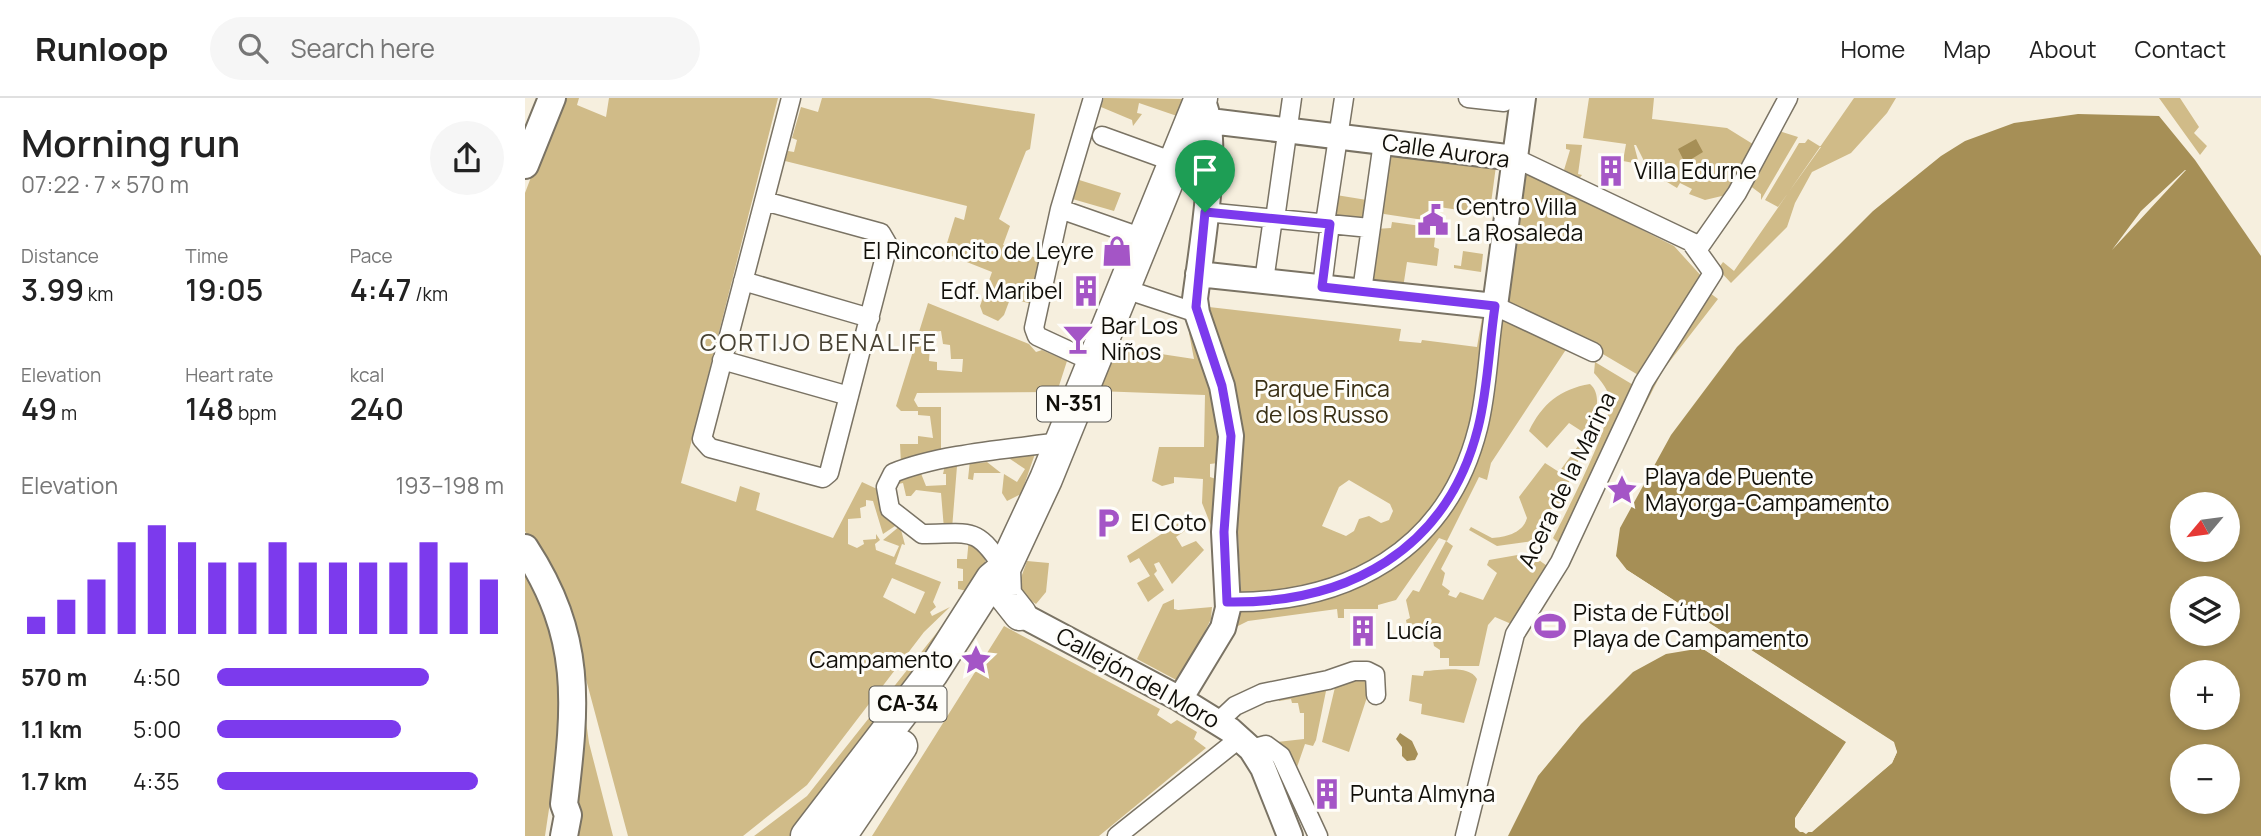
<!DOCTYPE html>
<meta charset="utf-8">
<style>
body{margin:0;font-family:Manrope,sans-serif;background:#f6f6f6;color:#222;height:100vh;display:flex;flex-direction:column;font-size:26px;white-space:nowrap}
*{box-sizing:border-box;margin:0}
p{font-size:23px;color:#767676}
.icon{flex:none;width:38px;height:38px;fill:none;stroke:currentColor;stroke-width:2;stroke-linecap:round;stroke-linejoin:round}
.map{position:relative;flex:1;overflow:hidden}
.details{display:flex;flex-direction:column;background:#fff;width:525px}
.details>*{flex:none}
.needle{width:46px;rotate:241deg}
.controls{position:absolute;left:1645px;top:394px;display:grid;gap:14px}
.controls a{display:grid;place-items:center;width:70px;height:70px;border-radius:50%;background:#fff;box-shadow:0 4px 10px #0003;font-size:35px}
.pin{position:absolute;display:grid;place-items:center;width:60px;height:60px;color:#fff;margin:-72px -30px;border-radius:50% 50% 50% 0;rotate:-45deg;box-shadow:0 0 7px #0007}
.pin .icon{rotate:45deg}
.round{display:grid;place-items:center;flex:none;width:74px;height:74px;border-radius:37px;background:#f6f6f6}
.overview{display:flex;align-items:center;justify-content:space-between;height:119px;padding:0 21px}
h1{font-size:38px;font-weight:600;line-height:52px}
.metrics{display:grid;grid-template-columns:repeat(3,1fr);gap:10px;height:119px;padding:7px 21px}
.metrics div{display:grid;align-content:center}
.metrics b{font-size:30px;font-weight:600}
.metrics small{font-size:19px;font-weight:400}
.metrics p{font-size:19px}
.chart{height:196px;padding:14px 21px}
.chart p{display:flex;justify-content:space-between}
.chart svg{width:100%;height:126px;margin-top:7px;stroke:#7c3aed;stroke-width:6}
ul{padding:0 21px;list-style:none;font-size:23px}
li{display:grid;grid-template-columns:112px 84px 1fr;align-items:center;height:52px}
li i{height:18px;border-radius:9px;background:#7c3aed}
header{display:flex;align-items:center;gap:42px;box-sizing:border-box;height:98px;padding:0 35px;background:#fff;border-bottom:2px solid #e0e0e0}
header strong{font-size:33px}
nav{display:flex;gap:38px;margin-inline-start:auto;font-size:24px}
.search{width:490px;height:63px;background:#f6f6f6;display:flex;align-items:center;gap:18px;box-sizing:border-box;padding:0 24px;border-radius:38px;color:#767676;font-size:26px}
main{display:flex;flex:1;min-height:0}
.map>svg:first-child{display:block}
</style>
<header>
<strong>Runloop</strong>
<div class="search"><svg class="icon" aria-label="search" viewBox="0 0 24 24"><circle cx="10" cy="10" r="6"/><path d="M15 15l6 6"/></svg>Search here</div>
<nav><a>Home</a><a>Map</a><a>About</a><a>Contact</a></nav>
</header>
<main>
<section class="details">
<div class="overview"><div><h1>Morning run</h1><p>07:22 · 7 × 570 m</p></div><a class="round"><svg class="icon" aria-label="share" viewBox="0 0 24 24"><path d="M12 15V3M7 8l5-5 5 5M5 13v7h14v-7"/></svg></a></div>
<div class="metrics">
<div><p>Distance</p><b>3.99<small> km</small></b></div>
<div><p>Time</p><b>19:05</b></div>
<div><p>Pace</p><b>4:47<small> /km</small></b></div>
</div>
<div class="metrics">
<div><p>Elevation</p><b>49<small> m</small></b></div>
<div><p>Heart rate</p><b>148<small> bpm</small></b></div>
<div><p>kcal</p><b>240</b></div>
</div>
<div class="chart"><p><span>Elevation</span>193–198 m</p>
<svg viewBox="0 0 160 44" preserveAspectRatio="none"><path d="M5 44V38M15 44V32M25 44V25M35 44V12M45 44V6M55 44V12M65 44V19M75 44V19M85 44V12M95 44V19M105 44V19M115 44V19M125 44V19M135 44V12M145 44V19M155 44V25"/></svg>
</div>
<ul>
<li><b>570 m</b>4:50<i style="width:74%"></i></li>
<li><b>1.1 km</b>5:00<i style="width:64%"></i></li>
<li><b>1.7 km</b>4:35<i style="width:91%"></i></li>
</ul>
</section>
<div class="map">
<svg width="1736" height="738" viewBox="0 0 1736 738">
<rect width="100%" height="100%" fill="#f6efde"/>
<path fill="#d0bb88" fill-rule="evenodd" d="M36,0H54L52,7L81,19L84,0H253L156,385L211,404L215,388L235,395L231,412L308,440L337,384L352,391L358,409L373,426L358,436L348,403L341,402V408L335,410L336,420L323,421V446L332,450L339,446L338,442L351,441V436L355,442L350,446L351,452L369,459L374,448L358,442L375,428L380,447L377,446L370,466L416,484L408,504L411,509L405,514L407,518L425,509L399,534L282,687L218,738H103L51,544L0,433V95ZM367,480L400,494L390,516L358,499Z
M297,0H405L510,16L505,51L501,53L474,121L485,128L478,147L516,162L504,205L485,201L479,217L473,223L458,216L455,208L467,174L419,155L430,119L439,122L442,108L260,63L263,53L269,54L272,42L267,40L276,9L293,14Z
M579,0L658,1L652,18L614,5L612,15L617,16L608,28L607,22L576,9Z
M1064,0H1129L1127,21L1202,30L1231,48L1201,97L1180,102L1164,96L1167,91L1155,85L1152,90L1137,81L1119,79L1121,67L1111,47H1109L1114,66L1098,63L1101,46L1058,40Z
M1329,0H1371L1362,15L1326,55L1287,74L1270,105L1262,129L1206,185L1193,171L1198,164L1209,173Z
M1634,0H1655L1674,29L1669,35L1682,48L1675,57Z
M1254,33L1273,39L1236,102V96L1224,87Z
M1283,41L1296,49L1253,109L1240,102L1274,45H1280Z
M1041,46L1057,47L1053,76L1057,77L1052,83L1043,79L1044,75L1039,72L1045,52L1041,51Z
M863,50L971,68L964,120L954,118V115L914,109L912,124L859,116L854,111Z
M994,70L1149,148L1179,181L1115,278L1054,242L981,206Z
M551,81L596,95L589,113L544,100Z
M805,96L848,103L844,138L804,134Z
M867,124L911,130L909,149L914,151L912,168L882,164L878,190L842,186L850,131L866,130Z
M938,153L958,156L956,174L929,170V167L936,168Z
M1181,192L1193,201L1138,272L1091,364L1080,371Z
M403,205L504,246L511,254L517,252L542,263L532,294L392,295L389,302L393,309H416V353L376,366L375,346H393V338L408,340L405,318L393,317V313H376L371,308ZM416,233L418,246L425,247L426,261H438L437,274L412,272V264L404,263L406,234Z
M684,209L876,231L874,243L896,245L897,242L952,249L958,214H962L953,307L928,384L905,418L850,464L787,490L716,496L712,418L718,328L707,281ZM824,382L865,406L868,413L864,422L856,425L844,418L834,421L829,433L821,438L797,428L814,389Z
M973,219L1042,250L966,365L962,382L954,379L922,443L914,440L871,502L853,507V511H819V520H813L812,511L723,523L711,529L716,508L791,498L918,420L947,375L956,351Z
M664,235H668C682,277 697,320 693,365L685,366V379L691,381L687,430L677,405L678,381L649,379V385L637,388L627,383L634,349H679L680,297L572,293L590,249L669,261Z
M1070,264L1110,288L1037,448L1028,440C1042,413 1085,330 1085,303C1084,292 1076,283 1069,275Z
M1065,286C1079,298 1069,323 1061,336L1044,325L1022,350L1004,333C1017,306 1035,291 1065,286Z
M1056,344L1060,347L1035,405L1025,412L1024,431L1009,443L972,448L944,432L946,429L967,440C981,439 998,435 1002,420L994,399L1020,365L1034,374Z
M512,350L496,396L482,403L477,395L479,376L492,384L500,371L482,359Z
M454,360L455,365L462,364L476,375H449L448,382L443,381L445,362Z
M429,365L432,368L427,431H419L416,395L391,392L386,398H381L378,385L363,388L366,381L395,373L401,388L421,387V376H418L420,367Z
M660,421L664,430L651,439L657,449L671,443L679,452L647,486L634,464L629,466L632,473L629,476L639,492L623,504L612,485L625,478L614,460L605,465L602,458Z
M444,440C472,463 458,469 445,498L442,493L433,491V483H438V471L432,470V461H442Z
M921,443L928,448L916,471L920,475L917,487L925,493L923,497L931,500L935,494L958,502L972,475L962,467L964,462L1004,455L1025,470L991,528L970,519L963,527L954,568H924V560H915V552L909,548L905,526L883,532L881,522L885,520L881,502L888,492L894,494Z
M502,463L524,465L521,494L511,506L495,496L493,488Z
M0,474C10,493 21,513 27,533C46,597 29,674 20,738H0Z
M649,501V511L653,512L687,509L686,521L655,584L612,561L638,506Z
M425,518L431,521L267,738H229L282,698Z
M479,528L635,611L632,617L646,626L652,622L672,634L669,641L681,650L574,738H347Z
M899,573C915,573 943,566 952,581L939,625L896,616L897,606L884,603L887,577L898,578Z
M840,579L847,584L824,654L797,644L811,585Z
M797,588L801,593L791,642L788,648L780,646L771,672L752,644L779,641V615H775L773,605H767L766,601L754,603L753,597Z
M58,601L64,645L88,738H45Z"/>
<path fill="#a68f56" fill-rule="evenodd" d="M1553,16L1634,18L1670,62L1736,158V738H983L1013,678L1056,626L1108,574L1141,556L1177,550L1322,644L1271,719L1270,729L1281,736L1367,665L1372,654L1368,644L1102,472L1091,458L1095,430L1146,337L1212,249L1348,113L1416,58L1440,43L1489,25ZM1660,72H1661L1587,152L1616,113ZM1657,406H1703V452H1657ZM1657,490H1703V536H1657ZM1657,574H1703V620H1657ZM1657,658H1703V704H1657Z
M1171,41L1178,54L1160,65L1153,51Z
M875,635L887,643L893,656L890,662L882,663L877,658V649L871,641Z"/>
<path fill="#f6efde" d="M1102,472L1369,644L1372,654L1367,665L1287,734H1275L1270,729V720L1321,644L1172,547H1179L1325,642L1274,721L1277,731H1286L1364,663L1368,654L1366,647L1100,474Z"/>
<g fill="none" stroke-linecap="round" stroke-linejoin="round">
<defs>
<path id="street" d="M943,0L979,4
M577,38L649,64
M990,60L1175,148L1212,95L1263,0
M239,103L356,135L363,147L304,375L298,380L185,350L177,341L266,0
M535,111L618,140
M680,114L845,130
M750,121L767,0
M800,125L819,0
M218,183L345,220
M739,183L748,120
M797,189L805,126
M597,190L672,215
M837,193L858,44
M197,262L324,298
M566,263L512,238L509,230L535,111L568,0
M479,471C451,427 446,436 397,436L365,411L361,389L368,375C415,356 484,351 535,344
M702,504C822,506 922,453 953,330C963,291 963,248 970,208L1068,254
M694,623L710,608L738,595L803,582L829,573H842L850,577L851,597
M726,651L741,647L756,658L793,738
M592,738L715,640
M940,738L990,536L1035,464L1119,284L1188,175L1168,147"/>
<path id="secondary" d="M685,23L990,60
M673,176L970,208L998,0
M495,516L655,601L705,632L726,651L738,670L765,738
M655,601L698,530L703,510L699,434L706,338L697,288L672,215L670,201C675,160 698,31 676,1"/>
<path id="primary" d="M0,67L27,0
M0,450C58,539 51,605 39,706L43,717L39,738"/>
<path id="highway" d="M495,516L480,497L479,471L521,381L676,0
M282,738L407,575L467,481L479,471
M315,738L376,648"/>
</defs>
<use href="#street" stroke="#7a7364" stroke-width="21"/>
<use href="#secondary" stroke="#7a7364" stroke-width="28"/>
<use href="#primary" stroke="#7a7364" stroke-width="30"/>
<use href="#highway" stroke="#7a7364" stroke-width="35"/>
<use href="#street" stroke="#fff" stroke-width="18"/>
<use href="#secondary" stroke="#fff" stroke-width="24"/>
<use href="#primary" stroke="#fff" stroke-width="26"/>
<use href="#highway" stroke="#fff" stroke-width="32"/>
</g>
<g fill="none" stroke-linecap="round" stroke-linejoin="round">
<defs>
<path id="route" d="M680,114L805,126L797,189L970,208C964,248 963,291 953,330C922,453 822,506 702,504L699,434L706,338L697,288L671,209Z"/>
</defs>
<use href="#route" stroke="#fff" stroke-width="14"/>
<use href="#route" stroke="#7c3aed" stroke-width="9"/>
</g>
<defs>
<symbol id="building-bare" viewBox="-9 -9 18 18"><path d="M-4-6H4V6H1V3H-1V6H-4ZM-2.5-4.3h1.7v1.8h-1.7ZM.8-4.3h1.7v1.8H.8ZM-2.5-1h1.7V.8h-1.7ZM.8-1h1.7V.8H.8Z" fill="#a455c6" stroke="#fefdf9" stroke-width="2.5" paint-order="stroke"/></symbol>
<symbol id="civic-bare" viewBox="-9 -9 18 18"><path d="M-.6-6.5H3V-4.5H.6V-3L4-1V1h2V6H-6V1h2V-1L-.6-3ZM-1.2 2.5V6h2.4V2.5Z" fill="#a455c6" stroke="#fefdf9" stroke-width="2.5" paint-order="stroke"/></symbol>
<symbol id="shop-bare" viewBox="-9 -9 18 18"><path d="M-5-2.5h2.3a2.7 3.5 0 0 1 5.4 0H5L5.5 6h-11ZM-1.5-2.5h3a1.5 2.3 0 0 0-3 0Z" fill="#a455c6" stroke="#fefdf9" stroke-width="2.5" paint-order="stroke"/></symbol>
<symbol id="bar-bare" viewBox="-9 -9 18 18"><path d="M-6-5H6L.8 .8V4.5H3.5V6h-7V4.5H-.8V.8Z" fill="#a455c6" stroke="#fefdf9" stroke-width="2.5" paint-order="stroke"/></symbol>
<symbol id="sight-bare" viewBox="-9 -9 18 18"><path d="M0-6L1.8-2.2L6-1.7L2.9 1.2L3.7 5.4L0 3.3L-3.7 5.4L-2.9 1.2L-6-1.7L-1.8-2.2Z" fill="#a455c6" stroke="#fefdf9" stroke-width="2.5" paint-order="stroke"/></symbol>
<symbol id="parking-bare" viewBox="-9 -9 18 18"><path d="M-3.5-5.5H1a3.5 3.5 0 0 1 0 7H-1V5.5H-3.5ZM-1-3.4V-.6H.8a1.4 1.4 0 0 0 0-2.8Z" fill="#a455c6" stroke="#fefdf9" stroke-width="2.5" paint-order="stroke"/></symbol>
<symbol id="stadium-bare" viewBox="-9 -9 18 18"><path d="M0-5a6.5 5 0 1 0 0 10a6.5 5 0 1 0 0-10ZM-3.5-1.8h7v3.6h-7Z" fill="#a455c6" stroke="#fefdf9" stroke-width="2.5" paint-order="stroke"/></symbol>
</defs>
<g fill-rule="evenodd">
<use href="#building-bare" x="1064" y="51" width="44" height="44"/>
<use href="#civic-bare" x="886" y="100" width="44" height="44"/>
<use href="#shop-bare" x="570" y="131" width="44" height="44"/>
<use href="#building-bare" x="539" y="171" width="44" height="44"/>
<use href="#bar-bare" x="531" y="219" width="44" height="44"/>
<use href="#sight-bare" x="1075" y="370" width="44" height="44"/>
<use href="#parking-bare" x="561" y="403" width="44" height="44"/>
<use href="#stadium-bare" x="1003" y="506" width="44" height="44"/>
<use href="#building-bare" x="816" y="511" width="44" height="44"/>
<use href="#sight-bare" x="429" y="540" width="44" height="44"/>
<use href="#building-bare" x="780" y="674" width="44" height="44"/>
</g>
<g text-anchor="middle" stroke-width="6" stroke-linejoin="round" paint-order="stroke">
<g fill="#fefdf9" stroke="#585651" stroke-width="2">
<rect x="512" y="288.5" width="74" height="35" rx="5"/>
<rect x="344.5" y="588.5" width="77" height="35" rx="5"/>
</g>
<g font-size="21" font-weight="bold" fill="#110f09">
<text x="549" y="313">N-351</text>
<text x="383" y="613">CA-34</text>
</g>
<g font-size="23" fill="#110f09" stroke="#fefdf9">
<text transform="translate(921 53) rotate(8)" y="8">Calle Aurora</text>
<text transform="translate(1042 382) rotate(-64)" y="8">Acera de la Marina</text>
<text transform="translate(613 580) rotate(29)" y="8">Callejón del Moro</text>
</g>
<g font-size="23" fill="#110f09" stroke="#fefdf9" text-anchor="start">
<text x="1109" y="81">Villa Edurne</text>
<text x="931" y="117">Centro Villa<tspan x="931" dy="26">La Rosaleda</tspan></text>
<text x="569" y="161" text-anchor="end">El Rinconcito de Leyre</text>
<text x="538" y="201" text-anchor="end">Edf. Maribel</text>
<text x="576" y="236">Bar Los<tspan x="576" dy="26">Niños</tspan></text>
<text x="1120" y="387">Playa de Puente<tspan x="1120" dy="26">Mayorga-Campamento</tspan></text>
<text x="606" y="433">El Coto</text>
<text x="1048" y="523">Pista de Fútbol<tspan x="1048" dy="26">Playa de Campamento</tspan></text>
<text x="861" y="541">Lucía</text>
<text x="428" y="570" text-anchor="end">Campamento</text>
<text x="825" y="704">Punta Almyna</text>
</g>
<g font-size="23" fill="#392f14" stroke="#fefdf9">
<text x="797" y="299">Parque Finca<tspan x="797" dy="26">de los Russo</tspan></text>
</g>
<g font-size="24" letter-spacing="2" fill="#474133" stroke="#fefdf9">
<text x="294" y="253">CORTIJO BENALIFE</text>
</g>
</g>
</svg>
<div class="controls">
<a><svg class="needle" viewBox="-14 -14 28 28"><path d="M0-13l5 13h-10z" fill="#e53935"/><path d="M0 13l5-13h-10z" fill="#767676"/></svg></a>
<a><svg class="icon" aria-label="layers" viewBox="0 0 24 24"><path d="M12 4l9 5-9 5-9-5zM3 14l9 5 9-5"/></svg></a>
<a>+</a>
<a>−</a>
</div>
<div class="pin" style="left:680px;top:114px;background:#1e9e55"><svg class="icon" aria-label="arrive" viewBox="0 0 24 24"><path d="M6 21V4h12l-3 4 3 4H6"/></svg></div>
</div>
</main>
